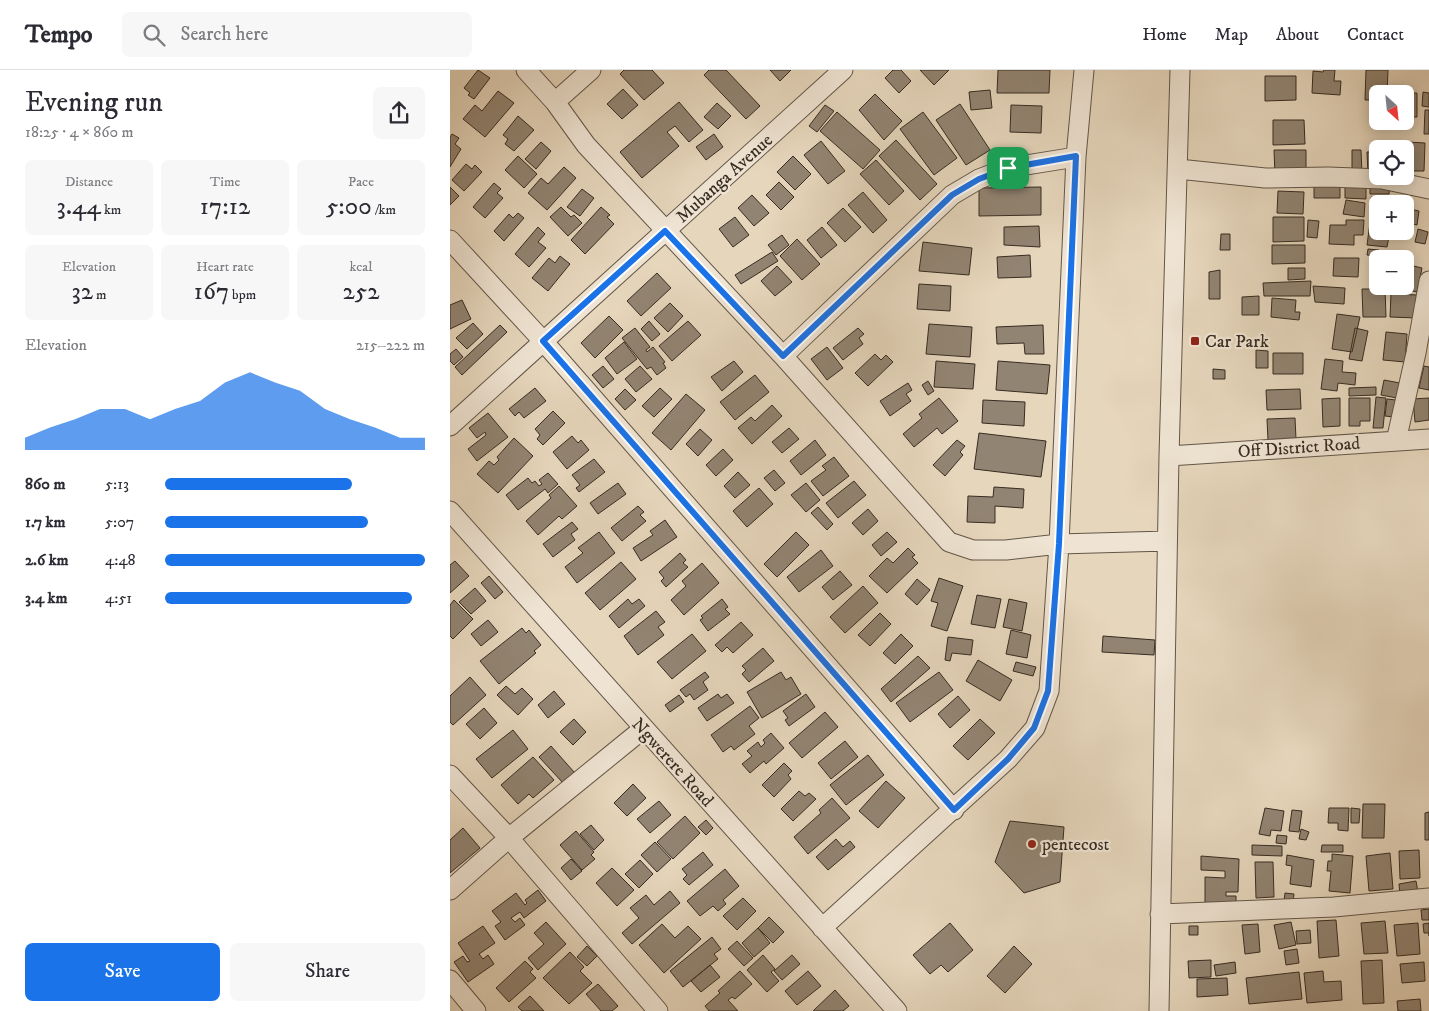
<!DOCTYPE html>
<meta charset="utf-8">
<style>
body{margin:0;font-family:"IM FELL DW Pica",serif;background:#f7f7f7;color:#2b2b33;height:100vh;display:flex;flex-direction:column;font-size:19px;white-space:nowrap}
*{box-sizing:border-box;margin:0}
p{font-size:16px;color:#7c7c81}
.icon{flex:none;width:28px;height:28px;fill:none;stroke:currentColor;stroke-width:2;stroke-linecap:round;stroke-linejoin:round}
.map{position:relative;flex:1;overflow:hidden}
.details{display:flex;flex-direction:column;background:#fff;width:450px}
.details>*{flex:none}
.needle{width:32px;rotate:153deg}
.tools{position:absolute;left:919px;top:15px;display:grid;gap:10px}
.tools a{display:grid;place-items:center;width:45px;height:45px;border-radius:8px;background:#fff;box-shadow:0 2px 12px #0003;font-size:25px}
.pin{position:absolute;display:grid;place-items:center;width:42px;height:42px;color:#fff;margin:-21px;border-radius:10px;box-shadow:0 2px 8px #0006}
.round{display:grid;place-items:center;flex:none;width:52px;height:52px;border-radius:8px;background:#f7f7f7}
.head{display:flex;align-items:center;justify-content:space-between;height:85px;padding:0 25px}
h1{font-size:28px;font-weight:600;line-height:38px}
.stats{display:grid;grid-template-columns:repeat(3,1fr);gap:8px;height:85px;padding:5px 25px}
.stats div{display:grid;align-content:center;border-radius:8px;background:#f7f7f7;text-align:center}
.stats b{font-size:25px;font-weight:600}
.stats small{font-size:14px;font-weight:400}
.stats p{font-size:14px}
.chart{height:140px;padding:10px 25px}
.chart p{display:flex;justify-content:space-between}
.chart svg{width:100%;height:90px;margin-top:5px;fill:#1a73e8;opacity:.7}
.cta{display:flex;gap:10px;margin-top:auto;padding:10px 25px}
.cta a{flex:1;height:58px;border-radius:8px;background:#1a73e8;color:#fff;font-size:20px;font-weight:600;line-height:58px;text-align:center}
.cta a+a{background:#f7f7f7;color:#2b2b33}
ul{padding:0 25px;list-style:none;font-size:16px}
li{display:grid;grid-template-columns:80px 60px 1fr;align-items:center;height:38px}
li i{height:12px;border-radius:6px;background:#1a73e8}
header{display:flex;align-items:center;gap:30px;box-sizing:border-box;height:70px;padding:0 25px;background:#fff;border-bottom:1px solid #e1e1e2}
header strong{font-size:24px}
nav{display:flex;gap:28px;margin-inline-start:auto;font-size:18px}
.search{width:350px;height:45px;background:#f7f7f7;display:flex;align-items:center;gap:12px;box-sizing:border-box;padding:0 18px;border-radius:8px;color:#7c7c81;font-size:19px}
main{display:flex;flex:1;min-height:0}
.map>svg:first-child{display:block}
</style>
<header>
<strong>Tempo</strong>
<div class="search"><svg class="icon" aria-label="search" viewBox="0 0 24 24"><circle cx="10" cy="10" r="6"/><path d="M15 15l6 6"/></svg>Search here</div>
<nav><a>Home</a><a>Map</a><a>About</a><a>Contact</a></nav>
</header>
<main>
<section class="details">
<div class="head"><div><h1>Evening run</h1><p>18:25 · 4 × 860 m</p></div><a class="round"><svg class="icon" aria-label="share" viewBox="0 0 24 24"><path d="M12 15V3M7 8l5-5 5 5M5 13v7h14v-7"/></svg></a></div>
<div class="stats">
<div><p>Distance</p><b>3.44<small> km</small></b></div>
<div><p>Time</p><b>17:12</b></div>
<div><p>Pace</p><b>5:00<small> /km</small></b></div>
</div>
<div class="stats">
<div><p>Elevation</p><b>32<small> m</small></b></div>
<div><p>Heart rate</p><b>167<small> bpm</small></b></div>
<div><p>kcal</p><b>252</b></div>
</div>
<div class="chart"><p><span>Elevation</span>215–222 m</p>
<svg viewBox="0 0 160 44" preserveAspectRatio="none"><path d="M0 44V38L10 33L20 29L30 24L40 24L50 29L60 24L70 20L80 11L90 6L100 11L110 15L120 24L130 29L140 33L150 38L160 38V44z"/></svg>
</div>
<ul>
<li><b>860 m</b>5:13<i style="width:72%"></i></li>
<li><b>1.7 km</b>5:07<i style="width:78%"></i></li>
<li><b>2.6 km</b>4:48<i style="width:100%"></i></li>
<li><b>3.4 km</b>4:51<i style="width:95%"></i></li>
</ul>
<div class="cta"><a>Save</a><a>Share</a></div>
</section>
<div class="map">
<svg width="979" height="941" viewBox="0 0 979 941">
<rect width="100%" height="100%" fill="#e6d6bc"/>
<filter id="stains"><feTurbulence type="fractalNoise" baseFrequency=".004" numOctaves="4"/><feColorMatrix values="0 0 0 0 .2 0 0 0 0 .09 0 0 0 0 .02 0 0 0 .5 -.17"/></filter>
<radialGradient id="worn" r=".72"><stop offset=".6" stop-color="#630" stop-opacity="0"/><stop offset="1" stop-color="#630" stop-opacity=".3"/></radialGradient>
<path fill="#928472" stroke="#362c22" d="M28,0L40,8L24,29L18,25L20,23L14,18Z
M174,0H202L214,13L194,30L170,4Z
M259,0H276L310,36L296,49L254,5Z
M320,0H341L330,11Z
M443,0H451L461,11L449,23L435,8Z
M470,0H499L484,15Z
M548,0H600L599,23H547Z
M874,0H885L884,11H891L890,25L862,23L863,1L873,2Z
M916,0H938L937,24H928V30H915Z
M815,6H846V30L815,31Z
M173,19L188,35L172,49L157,34Z
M540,20L542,38L521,40L519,22Z
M48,21L64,33L35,67L13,49L25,35L32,41Z
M973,22L979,23V37L972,36Z
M953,23H967V47H955V24Z
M425,24L452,51L434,70L409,40Z
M229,32L253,60L239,72L225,56L217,62L229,76L192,108L170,82Z
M267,33L281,46L268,59L254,47Z
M510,34L540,80L516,95L486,50Z
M375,35L384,41L367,62L359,56Z
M561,35L592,36L591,63L560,62Z
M975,40H979V64H974Z
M387,42L430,80L413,99L370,61Z
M473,42L507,88L484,105L450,59Z
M68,46L84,60L64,81L55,74L58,69L53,65Z
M823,50H854L855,74L823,75Z
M939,51H949V58H939Z
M2,64L9,68L5,74L11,79L0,97V67Z
M264,64L273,77L256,90L246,77Z
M446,70L487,114L470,130L429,86Z
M371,71L395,101L378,114L354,85Z
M91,72L101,81L86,99L75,89Z
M958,72L975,73L974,101H957Z
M824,80H856V104L825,105Z
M902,80H911L912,104L902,105Z
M917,82H928V104H918Z
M68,86L87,104L74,118L55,100Z
M343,86L361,104L345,120L327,102Z
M426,90L454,121L439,135L410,104Z
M16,94L22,99L25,95L32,102L14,121L2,110Z
M114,97L126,108L97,140L78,123L91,108L98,114Z
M329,112L344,127L331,140L316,125Z
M44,113L51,119L47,123L53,128L35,148L23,137Z
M895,113H916V129L895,128Z
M864,114H890V128H864Z
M920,114H940L939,124H920Z
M0,117L9,126L0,135Z
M591,117V145L529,146V118Z
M132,119L144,128L130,146L117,137Z
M828,121L854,122L853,144L827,143Z
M413,122L437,150L423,163L398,135Z
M302,125L319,143L304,156L288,138Z
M921,127L940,129V134H928V148H920Z
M896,130L915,133L914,147L893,144Z
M111,137L121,147L124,145L132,153L118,166L100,147Z
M151,137L160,145L157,147L164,154L135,184L121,170Z
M393,138L411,157L395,172L377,153Z
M955,138L969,141L967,155L955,152Z
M68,143L74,148L54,171L44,161L59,144L63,148Z
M285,147L299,165L283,177L269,159Z
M823,147H854V171L823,172Z
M858,150L869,151L867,168L857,167Z
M896,150H914L913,165H904V175L879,174L880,155H896Z
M920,153L928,154V161H940L937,177L917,175Z
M589,156L590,177L554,175V157Z
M88,157L95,164L88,172L96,178L79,197L65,184Z
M372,157L387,175L371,188L357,170Z
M968,159L978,162L975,174L965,172Z
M771,164H780V180H770Z
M332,165L339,175L326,185L318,175Z
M347,169L370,194L352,210L330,186Z
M473,172L522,178L519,205L469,201Z
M822,175H855V193L822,194Z
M918,179L929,180L928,186L917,185Z
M322,182L328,191L291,214L285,205Z
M580,185L581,207L548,208L547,187Z
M110,186L120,194L98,221L82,208L99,188L105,193Z
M884,188H909L908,207L883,206Z
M955,194L972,198L967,222L941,216H955Z
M327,196L342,212L325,226L311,211Z
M838,198H855V209L838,210Z
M770,200V229H759V202Z
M207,203L221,218L191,246L177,231Z
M861,211L860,226H814L813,213Z
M469,214L501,216L500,241L467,239Z
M863,216L895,218L894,234L865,232Z
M912,219H935L936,247H913Z
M941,224L968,225L967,248L940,247Z
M809,226V245H792V227Z
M822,228L846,230L845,242H850L849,250L821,247Z
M12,230L21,249L0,259V235Z
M220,233L233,246L218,262L204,248Z
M887,244L910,247L902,282L882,279Z
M159,246L173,260L145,288L131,273Z
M199,251L210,264L202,271L191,259Z
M238,251L251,265L222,291L209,276Z
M23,253L33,264L17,279L6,268Z
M479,254L522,257L520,287L476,284Z
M50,255L57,262L12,305L5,297Z
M593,255L594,284H575L574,273L547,274L546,257Z
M185,258L200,277L196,280L197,282L203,277L215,292L213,293L216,298L207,305L201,297L197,299L172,268Z
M408,258L414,264L409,268L413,274L393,290L383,278Z
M905,258L918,261L912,291L899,289Z
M936,262L957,264L955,292L933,290Z
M174,272L187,289L167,304L155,288Z
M377,277L393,298L377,310L361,289Z
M6,279L13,287L4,295L0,291V284Z
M806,280L818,281V298H806Z
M823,283H853V304H823Z
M425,284L431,290L436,285L443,292L418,316L405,303Z
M875,289L893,291L892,302L906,303L905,315L888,313L887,321L871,319Z
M284,291L293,302L272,321L261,307Z
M486,291L525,294L523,319L484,317Z
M548,291L600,295L597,324L546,320Z
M153,296L164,309L153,318L142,305Z
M190,296L202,309L186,322L175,309Z
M974,296L979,297V320L969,318Z
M763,299L775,300V309H763Z
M305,305L319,322L285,350L270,332Z
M934,310L950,313L947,328L931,325Z
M478,311L484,321L478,325L472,315Z
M458,313L462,320L456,324L461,331L440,346L430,331Z
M926,317V325L899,326V318Z
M85,318L96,331L74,348L69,342L65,346L59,339Z
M210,318L222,329L204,347L192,336Z
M175,319L186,330L175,340L165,329Z
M850,319L851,339L817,340L816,320Z
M236,324L255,340L221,380L202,363Z
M926,327L936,328L933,358H923Z
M489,328L508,351L492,364L487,358L464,377L453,364L472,348L469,344Z
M890,328V356L873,357L872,329Z
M899,328H920V351H910V356H899Z
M979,328V350L965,352L963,329Z
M937,329L946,330L944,347L935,346Z
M533,330L575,332L574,356L532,353Z
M322,335L332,346L302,374L288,358L301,347L305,351Z
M103,341L115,353L93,375L87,369L90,365L85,359Z
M38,343L58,367L27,391L18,379L36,365L35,362L27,368L19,358Z
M845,348L846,369L818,370L817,349Z
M339,358L349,369L332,383L322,372Z
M250,359L262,370L248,386L236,374Z
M529,363L596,371L591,407L524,399Z
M122,366L128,373L131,370L139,380L117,399L103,382Z
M64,368L83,386L48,423L27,404L39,391L44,395L49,390L47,387Z
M365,370L376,385L351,405L340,391Z
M507,370L515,376L510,382L513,385L495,406L483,395Z
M273,379L283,390L266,406L256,395Z
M384,387L399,406L373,426L361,411L376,400L372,396Z
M144,389L155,402L129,422L126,418L130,415L122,405Z
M324,400L335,413L325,421L314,408Z
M288,402L300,415L285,428L274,416Z
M98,403L108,414L98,423L95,419L68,440L56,425L78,408L82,413L85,411L89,416L92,414L89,410Z
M404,411L416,425L388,448L376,433Z
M168,413L176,424L148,444L140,433Z
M356,413L370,430L356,442L341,425Z
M109,416L127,436L112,449L109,446L88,465L76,451L101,428L99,425Z
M544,417L574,419L573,438L545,436V453L517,452L518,426L543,427Z
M309,418L323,434L297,457L283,441Z
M188,436L194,442L190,445L196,451L172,471L161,458Z
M368,437L383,454L377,460L361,443Z
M418,439L428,451L413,465L402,453Z
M215,450L227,467L191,491L183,478L203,465L200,461Z
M122,452L128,459L121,464L125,470L103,487L93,474Z
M149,462L165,483L127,513L115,497L133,483L128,478Z
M346,462L359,475L327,507L314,494Z
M437,462L447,472L431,486L422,475Z
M458,478L465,485L462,487L468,493L437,523L419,506L437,488L443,493Z
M371,480L383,496L349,522L337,507Z
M230,483L236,490L233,493L238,497L216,517L211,511L214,508L209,502Z
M5,491L19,506L0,523V495Z
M171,492L186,509L150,540L135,523Z
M252,493L269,513L234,545L221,530L236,516L232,511Z
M390,501L402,515L383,530L372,517Z
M39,506L53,522L45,529L31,513Z
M489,508L513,516L497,561L481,556L488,533L481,531Z
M467,509L480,520L467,535L455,524Z
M413,516L428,533L395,563L380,547Z
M25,518L36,531L21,544L9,532Z
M527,525L551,529L545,558L521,554Z
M178,529L182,534L189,529L195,536L169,558L159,546Z
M272,529L278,537L275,539L280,544L258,561L250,550L253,548L251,546Z
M559,529L577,533L572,561L553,557Z
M4,530L23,549L3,569L0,566V535Z
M206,541L215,552L208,557L214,565L188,585L174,566Z
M430,543L441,554L420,576L408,565Z
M38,550L48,562L31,576L21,564Z
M291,552L303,565L283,583L277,577L272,582L265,575Z
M72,558L76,563L79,560L91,575L84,581L86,583L49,614L30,591Z
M561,560L581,565L577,588L556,584Z
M242,564L256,581L222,609L207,592Z
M451,564L463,576L445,594L433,583Z
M653,566L705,570L704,585L652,582Z
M498,567L523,570L521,585L502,583L500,591L495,590Z
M313,578L324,591L299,612L292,604L296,600L292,596Z
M468,586L480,598L441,632L431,619Z
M528,590L562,610L550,631L516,611Z
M566,592L586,597L583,606L563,601Z
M255,602L259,607L253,612L258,620L244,630L240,624L236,627L230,620Z
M331,602L336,610L341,607L351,624L312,648L297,622Z
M489,602L503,620L460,652L446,633Z
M20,607L36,625L3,655L0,652V626Z
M56,616L65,624L72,618L83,629L68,645L47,625Z
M104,621L115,634L98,648L88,635Z
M268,624L271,628L277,624L284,633L257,651L248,638Z
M356,624L365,637L339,656L335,650L338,648L333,641Z
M229,625L234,632L220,642L215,635Z
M508,626L520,640L500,658L488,644Z
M300,636L309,648L299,656L305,664L284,680L281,676L273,682L261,665Z
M34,638L47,653L30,669L16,654Z
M375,642L388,657L352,688L339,673Z
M124,649L136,662L123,675L110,662Z
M530,649L545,663L518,690L503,676Z
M63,660L78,679L42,708L26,689Z
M321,663L334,678L316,694L314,691L300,703L292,694L302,686L297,681L308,672L311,677L315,673L313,670Z
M395,671L408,687L381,709L368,693Z
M101,676L124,702L113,713L89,687Z
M418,685L434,705L396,735L380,715Z
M83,687L104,710L83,728L79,724L68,734L51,715Z
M334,693L342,701L338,705L341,709L324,727L312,715Z
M436,711L455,728L428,758L409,741Z
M183,714L196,728L177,746L164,733Z
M349,721L355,726L359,723L366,729L343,751L331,739Z
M382,728L400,748L358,784L344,767L371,743L369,740Z
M209,731L221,745L200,763L187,749Z
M913,734H935L934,768H912Z
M815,738L834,741L831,761L821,760L820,766L809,764Z
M879,738H899L898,761L888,760V753H878Z
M901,738L910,739L909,753H901Z
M842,740L852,741L849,762L839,761Z
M979,742V770H975V743Z
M235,746L250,763L223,789L207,772Z
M256,750L263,758L256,765L248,757Z
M560,751L614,757L610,812L574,823L545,792Z
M141,755L154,770L144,780L130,764Z
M13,758L30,778L0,803V770Z
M851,759L859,762L856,770L849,769Z
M126,761L144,782L141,785L145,789L132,800L110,775Z
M827,765L837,766L836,774L826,773Z
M386,769L393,777L400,771L405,777L378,800L366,787Z
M205,772L221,789L207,802L191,785Z
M802,775L832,776V786L802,785Z
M872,775H893V782H871Z
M969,780L970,808L950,809L949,781Z
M253,782L263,795L239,815L233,809L237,805L232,799Z
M940,783L943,819L919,821L916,786Z
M882,784L903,786L900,823L879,821L881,801H877L878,791H882Z
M837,785L864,790L861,817L840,814L842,796L836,795Z
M751,786L789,789L788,822H776V826H786V836L755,835V807L775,808V801L751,800Z
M121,789L132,801L121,810L111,798Z
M190,790L203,804L189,818L175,804Z
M805,792H823L824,827L806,828Z
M162,798L184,820L167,836L146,813Z
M275,799L289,816L273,830L276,834L268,841L263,836L250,846L237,831Z
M966,811L968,822L950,825L949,814Z
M88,820L96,831L74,848L70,842L61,848L65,852L70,848L75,855L55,870L45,856L51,852L42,841L66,823L75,835L77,833L75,830Z
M220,821L230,833L182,874L172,863L189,848L180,838L196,825L204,835Z
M835,823L844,824L843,832L834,831Z
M293,828L306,841L287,860L273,846Z
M979,839V850H972L971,840Z
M319,847L334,862L323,873L308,858Z
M886,850L889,886L869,888L867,851Z
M935,851L938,883L914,884L911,853Z
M96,852L116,874L88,900L78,888L94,874L84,863Z
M841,852L846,875L829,879L824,855Z
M500,853L523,880L498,902L491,895L480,904L463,885Z
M968,853L970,884L947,886L944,855Z
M979,853V866V863H974L973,854Z
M212,854L225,868L238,856L251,869L214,903L189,875Z
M808,854L810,882L795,884L792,855Z
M33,856L45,873L29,884L33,889L38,885L44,894L18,912L4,892L13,886L17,892L20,891L8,873Z
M739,856H748V865H739Z
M308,858L320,873L304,887L292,873Z
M860,860L861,873L847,874L846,861Z
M262,867L271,879L264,884L268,889L233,917L220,901Z
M287,871L303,888L294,896L278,879Z
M137,876L147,886L137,896L127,887Z
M564,876L582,894L555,923L537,906Z
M847,879L849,893L836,895L834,881Z
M120,882L134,897L130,901L142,913L119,934L93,908Z
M313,885L325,899L321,902L329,911L317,922L297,900Z
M342,885L350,894L332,910L324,901Z
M761,890V907L739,908L738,891Z
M932,890L934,933L913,934L911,891Z
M75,891L83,899L80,902L86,908L59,932L46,918Z
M785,892L786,903L766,906L764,895Z
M974,892L975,911L952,913L950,894Z
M260,895L270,907L251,922L241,911Z
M290,901L302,914L285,929L282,927L278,930L288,941H259L255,936L270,923L268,921Z
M358,901L371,916L347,935L335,921Z
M873,901L874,912L891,911L892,930L857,933L854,903Z
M849,902L852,929L799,934L796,908Z
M777,908L778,925L747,927V909Z
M148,914L168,936L162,941H151L136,924Z
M385,920L399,936L393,941H363Z
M80,926L94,941H72L68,937Z
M970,929L971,941H948L947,931Z"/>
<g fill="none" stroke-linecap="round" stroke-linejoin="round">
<defs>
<path id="minor" d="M76,0L105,32L136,75L333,286L499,472L523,480H556L609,474L717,471
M105,32L141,0
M728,99L815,108L878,107L932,109L979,119
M0,170L93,271L504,740
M333,286L502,125L529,109L558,98L626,87
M0,356L393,0
M946,371L966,283L979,211
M719,386L979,369
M0,441L447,941
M0,705L59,768L208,941
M0,820L59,768L193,659
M710,844L884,837L979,828
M372,858L558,689L585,658L599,621L609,474L626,87L634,0
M0,910L26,941
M709,941L719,386L730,0"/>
</defs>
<use href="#minor" stroke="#625648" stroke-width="21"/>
<use href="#minor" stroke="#efe4d3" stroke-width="19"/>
</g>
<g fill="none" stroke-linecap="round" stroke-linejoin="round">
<defs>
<path id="route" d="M626,86L609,474L598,621L584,658L558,689L504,740L93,271L215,161L333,286L502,125L529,109L558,98Z"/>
</defs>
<use href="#route" stroke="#fff" stroke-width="10"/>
<use href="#route" stroke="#1a73e8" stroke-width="6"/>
</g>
<g fill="#8f2418" stroke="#efe4d3" stroke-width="2">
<rect x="740" y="266" width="10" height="10" rx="2.5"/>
<circle cx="582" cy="774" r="5"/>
</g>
<g text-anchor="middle" stroke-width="4.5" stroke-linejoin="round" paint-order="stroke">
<g font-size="18" fill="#362c22" stroke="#efe4d3">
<text transform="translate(274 108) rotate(-42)" y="6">Mubanga Avenue</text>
<text transform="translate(849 377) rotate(-4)" y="6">Off District Road</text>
<text transform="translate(223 692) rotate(48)" y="6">Ngwerere Road</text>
</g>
<g font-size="18" fill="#362c22" stroke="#efe4d3" text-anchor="start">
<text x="755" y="277">Car Park</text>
<text x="592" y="780">pentecost</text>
</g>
</g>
<rect width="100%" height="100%" filter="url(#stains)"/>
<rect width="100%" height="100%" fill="url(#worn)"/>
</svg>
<div class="tools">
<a><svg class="needle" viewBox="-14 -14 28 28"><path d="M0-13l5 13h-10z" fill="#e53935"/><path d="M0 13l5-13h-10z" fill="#7c7c81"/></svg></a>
<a><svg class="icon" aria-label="locate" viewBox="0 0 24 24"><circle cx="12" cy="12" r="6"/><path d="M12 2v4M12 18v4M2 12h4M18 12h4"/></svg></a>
<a>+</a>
<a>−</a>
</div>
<div class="pin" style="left:558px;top:98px;background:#1e9e55"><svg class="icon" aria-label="arrive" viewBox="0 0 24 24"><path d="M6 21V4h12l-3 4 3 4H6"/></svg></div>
</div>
</main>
